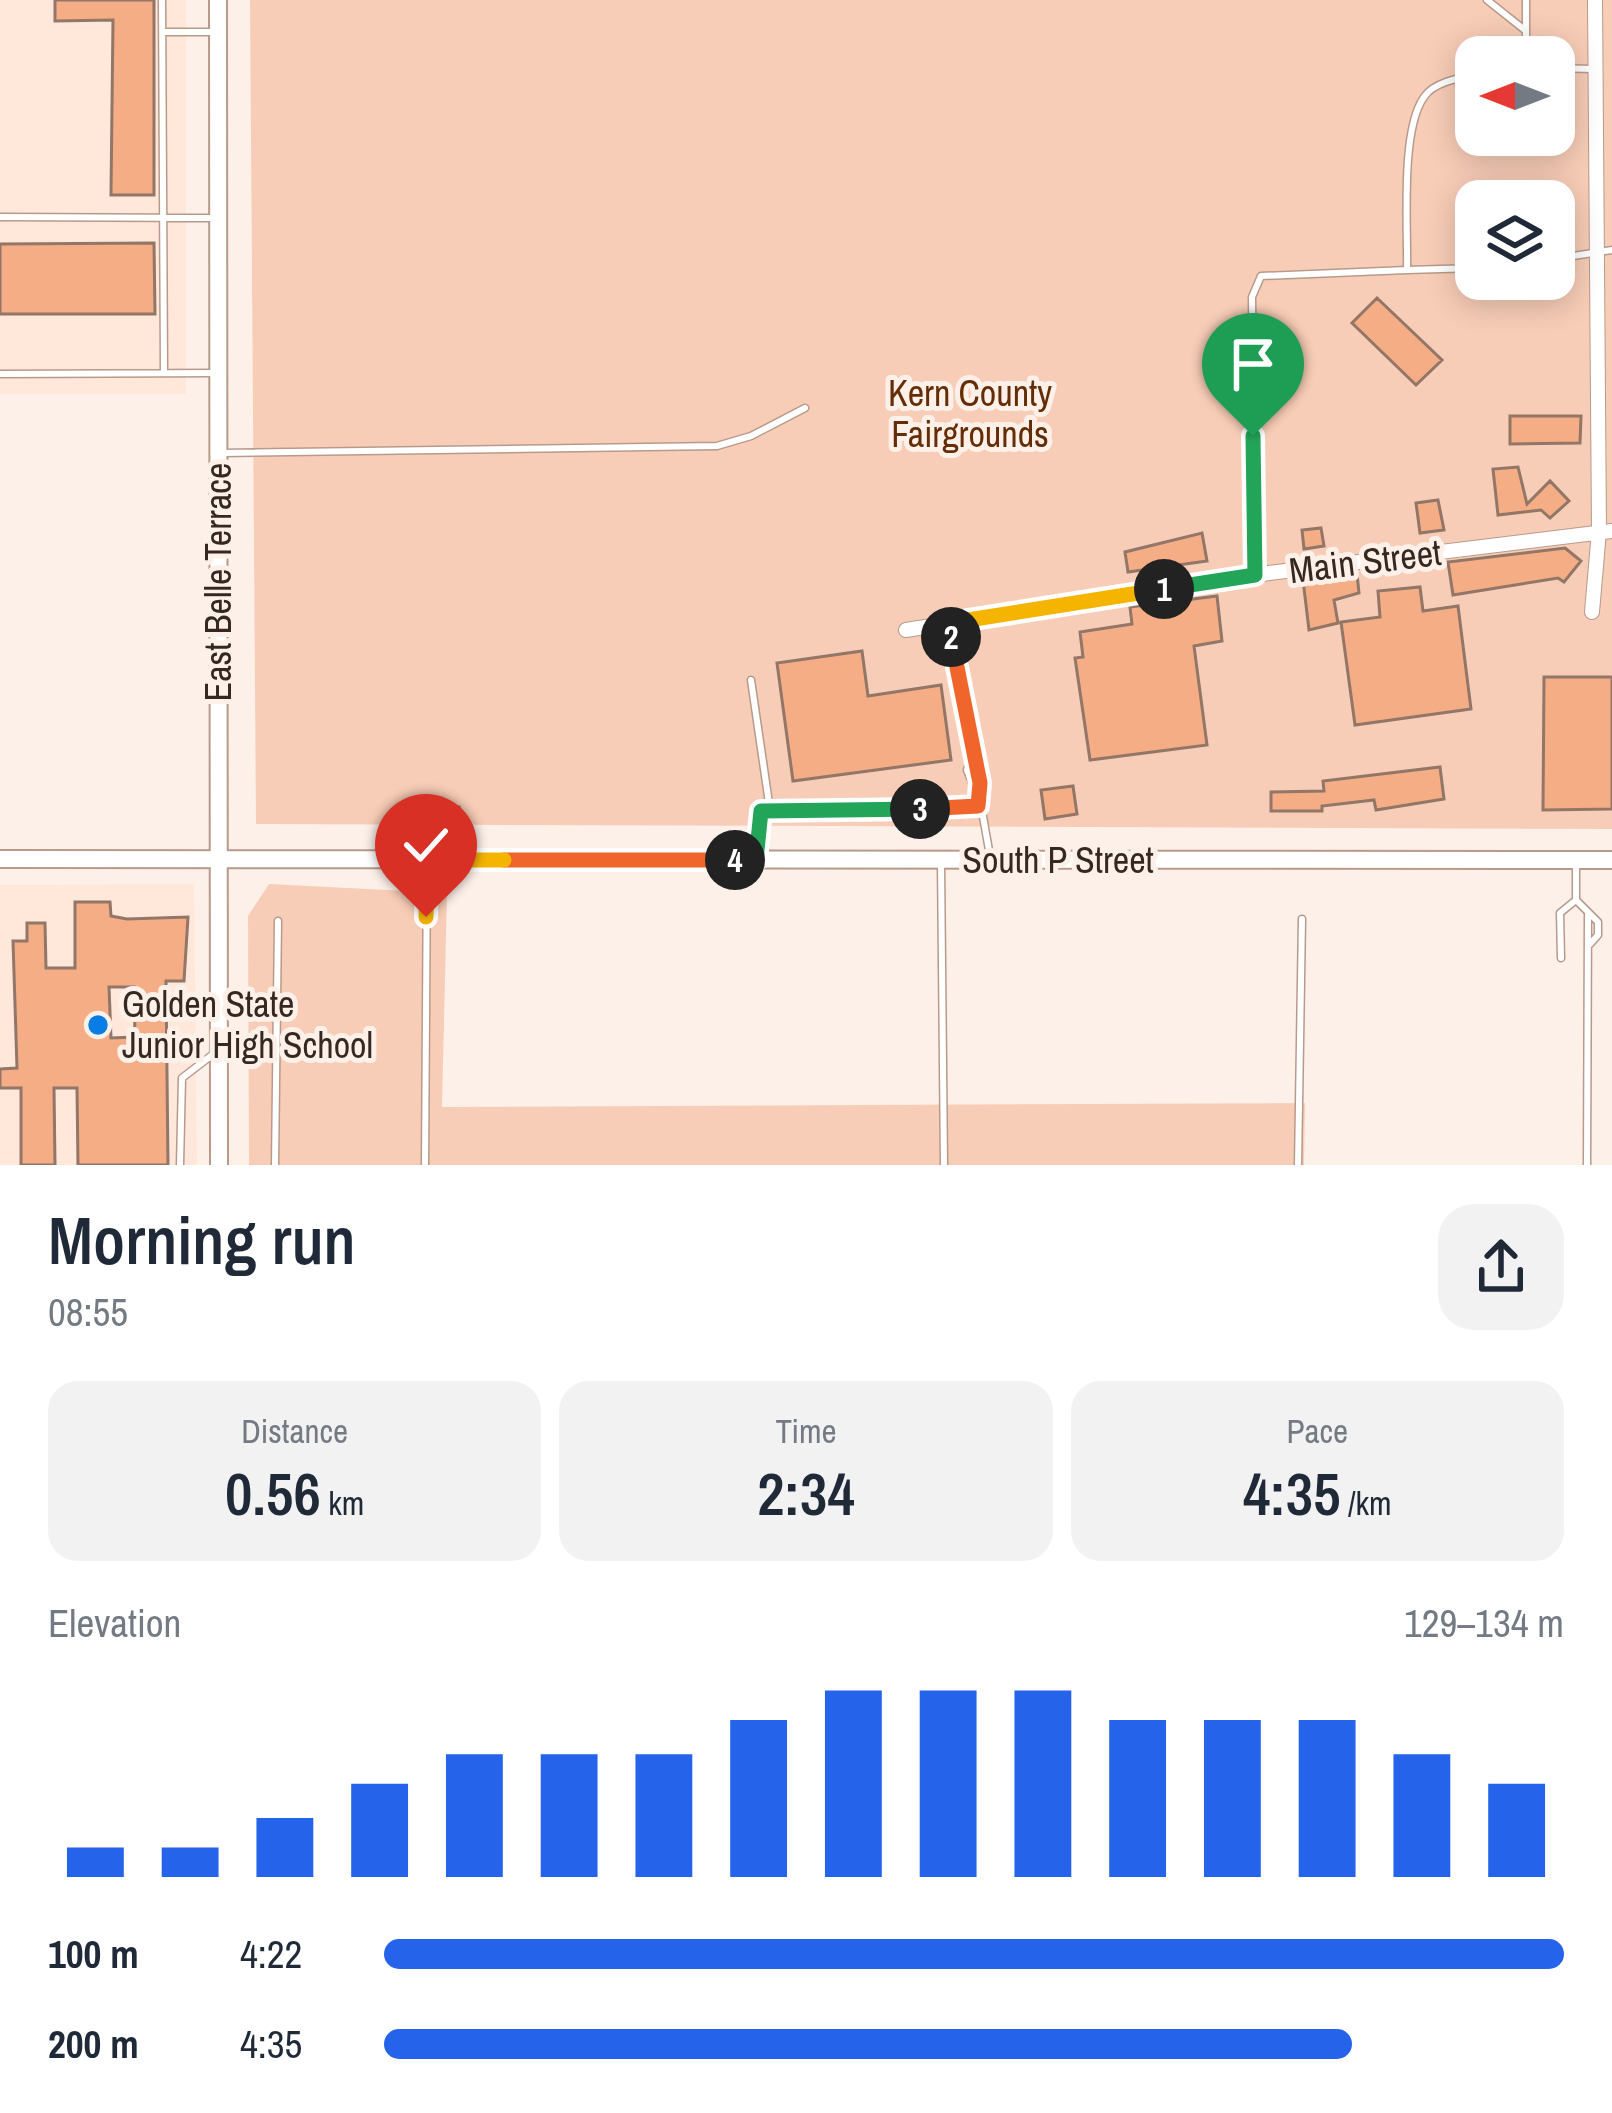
<!DOCTYPE html>
<meta charset="utf-8">
<style>
body{margin:0;font-family:"Archivo Narrow",sans-serif;background:#f2f2f3;color:#1f2937;height:100vh;display:flex;flex-direction:column;font-size:45px;white-space:nowrap}
*{box-sizing:border-box;margin:0}
p{font-size:39px;color:#747a83}
.icon{flex:none;width:66px;height:66px;fill:none;stroke:currentColor;stroke-width:2;stroke-linecap:round;stroke-linejoin:round}
.map{position:relative;height:1165px;overflow:hidden}
.panel{display:flex;flex-direction:column;background:#fff;flex:1}
.panel>*{flex:none}
.needle{width:78px;rotate:270deg}
.tools{position:absolute;left:1455px;top:36px;display:grid;gap:24px}
.tools a{display:grid;place-items:center;width:120px;height:120px;border-radius:24px;background:#fff;box-shadow:0 6px 30px #0003;font-size:60px}
.pin{position:absolute;display:grid;place-items:center;width:102px;height:102px;color:#fff;margin:-123px -51px;border-radius:50% 50% 50% 0;rotate:-45deg;box-shadow:0 0 12px #0007}
.pin .icon{rotate:45deg}
.km{position:absolute;width:60px;height:60px;margin:-30px;border-radius:50%;background:#222;color:#fff;font-size:33px;line-height:60px;text-align:center}
.round{display:grid;place-items:center;flex:none;width:126px;height:126px;border-radius:36px;background:#f2f2f3}
.summary{display:flex;align-items:center;justify-content:space-between;height:204px;padding:0 48px}
h1{font-size:66px;font-weight:600;line-height:90px}
.metrics{display:grid;grid-template-columns:repeat(3,1fr);gap:18px;height:204px;padding:12px 48px}
.metrics div{display:grid;align-content:center;border-radius:30px;background:#f2f2f3;text-align:center}
.metrics b{font-size:60px;font-weight:600}
.metrics small{font-size:33px;font-weight:400}
.metrics p{font-size:33px}
.chart{height:336px;padding:24px 48px}
.chart p{display:flex;justify-content:space-between}
.chart svg{width:100%;height:216px;margin-top:12px;stroke:#2563eb;stroke-width:6}
ul{padding:0 48px;list-style:none;font-size:39px}
li{display:grid;grid-template-columns:192px 144px 1fr;align-items:center;height:90px}
li i{height:30px;border-radius:15px;background:#2563eb}
.map>svg:first-child{display:block}
</style>
<div class="map">
<svg width="1612" height="1165" viewBox="0 0 1612 1165">
<rect width="100%" height="100%" fill="#fdf0e9"/>
<path fill="#ffe7da" d="M0,0H186V394H0Z
M194,884L197,1165H0V885Z"/>
<path fill="#f8cdb7" fill-rule="evenodd" d="M250,0H1612V829L256,824ZM1476,57H1554V135H1476ZM1476,201H1554V279H1476Z
M269,884L447,893L442,1107L1305,1103L1304,1165H249L248,916Z"/>
<path fill="#f5ad86" stroke="#927667" stroke-width="3" fill-rule="evenodd" d="M55,0H154V195H111L113,20L55,21Z
M154,243L155,314H0V244Z
M1377,298L1442,360L1416,385L1352,323Z
M1510,416H1581L1580,443L1510,444Z
M1518,467L1527,504L1550,481L1569,501L1550,518L1541,510L1498,515L1493,469Z
M1438,500L1444,530L1420,533L1416,503Z
M1321,528L1324,546L1304,549L1302,530Z
M1202,533L1207,561L1128,572L1125,552Z
M1565,548L1581,561L1564,582L1558,578L1453,595L1448,562Z
M1357,574L1359,593L1334,600L1338,623L1309,630L1303,580Z
M1420,587L1423,611L1458,606L1471,709L1355,725L1341,622L1380,617L1378,591Z
M1217,596L1222,641L1194,646L1207,745L1090,760L1075,658L1083,657L1080,632L1132,624L1130,607Z
M862,651L868,696L941,685L951,760L793,781L777,663Z
M1544,677H1612V809L1543,810Z
M1440,767L1444,799L1376,810L1374,800L1322,806V811H1271V792L1324,791L1323,781Z
M1073,786L1077,814L1045,819L1041,790Z
M459,807V822H432V808Z
M75,902H110L111,916L127,919L188,917L184,981H166L168,1165H78L77,1088H54L55,1165H21V1088H0V1069L17,1068L13,941H27V923H45L46,968H75ZM109,987H134L135,1037L111,1038Z"/>
<g fill="none" stroke-linecap="round" stroke-linejoin="round">
<defs>
<path id="service" d="M162,0L164,372
M1487,0L1526,31
M164,32H215
M1526,57V0
M1554,68L1592,69
M1476,75C1459,78 1434,82 1424,97C1400,131 1408,228 1407,270L1476,268
M0,217L214,218
M1554,259L1612,250
M0,374L218,373
M223,453L717,446L751,436L805,408
M1255,574L1252,297L1261,276L1407,270
M949,624L990,856
M751,680L770,810
M971,758L967,770L976,792
M756,856L761,811L978,806
M1576,861V900L1598,922V935L1590,944
M941,863L944,1165
M1561,958L1560,913L1576,900
M180,1165L182,1078L216,1052
M275,1165L278,921
M425,1165L427,863
M1298,1165L1302,919
M1587,1165L1588,915"/>
<path id="minor" d="M1592,612L1599,531L1595,0
M906,630L1269,573L1612,531"/>
<path id="tertiary" d="M218,0L219,1165
M0,859L1612,860"/>
</defs>
<use href="#service" stroke="#b89a8a" stroke-width="9"/>
<use href="#minor" stroke="#b89a8a" stroke-width="16"/>
<use href="#tertiary" stroke="#b89a8a" stroke-width="20"/>
<use href="#service" stroke="#fff" stroke-width="6"/>
<use href="#minor" stroke="#fff" stroke-width="14"/>
<use href="#tertiary" stroke="#fff" stroke-width="16"/>
</g>
<g fill="none" stroke-linecap="round" stroke-linejoin="round">
<defs>
<path id="split-1" d="M1164,589L1255,575L1253,436"/>
<path id="split-2" d="M951,637L949,623L1164,589"/>
<path id="split-3" d="M920,809L978,806L980,783L951,637"/>
<path id="split-4" d="M735,860H756L761,811L920,809"/>
<path id="split-5" d="M504,860H735"/>
<path id="split-6" d="M426,917L427,860H504"/>
</defs>
<use href="#split-1" stroke="#fff" stroke-width="24"/>
<use href="#split-2" stroke="#fff" stroke-width="24"/>
<use href="#split-3" stroke="#fff" stroke-width="24"/>
<use href="#split-4" stroke="#fff" stroke-width="24"/>
<use href="#split-5" stroke="#fff" stroke-width="24"/>
<use href="#split-6" stroke="#fff" stroke-width="24"/>
<use href="#split-1" stroke="#22a559" stroke-width="15"/>
<use href="#split-2" stroke="#f5b400" stroke-width="15"/>
<use href="#split-3" stroke="#f0652b" stroke-width="15"/>
<use href="#split-4" stroke="#22a559" stroke-width="15"/>
<use href="#split-5" stroke="#f0652b" stroke-width="15"/>
<use href="#split-6" stroke="#f5b400" stroke-width="15"/>
</g>
<circle fill="#087de4" stroke="#fdf0e9" stroke-width="4.5" cx="98" cy="1025" r="12"/>
<g text-anchor="middle" stroke-width="10" stroke-linejoin="round" paint-order="stroke">
<g font-size="36" fill="#642d06" stroke="#fdf0e9">
<text x="970" y="406">Kern County<tspan x="970" dy="41">Fairgrounds</tspan></text>
</g>
<g font-size="36" fill="#342821" stroke="#fdf0e9">
<text transform="translate(1365 561) rotate(-7)" y="13">Main Street</text>
<text transform="translate(218 582) rotate(-90)" y="13">East Belle Terrace</text>
<text x="1058" y="873">South P Street</text>
</g>
<g font-size="36" fill="#342821" stroke="#fdf0e9" text-anchor="start">
<text x="122" y="1017">Golden State<tspan x="122" dy="41">Junior High School</tspan></text>
</g>
</g>
</svg>
<div class="tools">
<a><svg class="needle" viewBox="-14 -14 28 28"><path d="M0-13l5 13h-10z" fill="#e53935"/><path d="M0 13l5-13h-10z" fill="#747a83"/></svg></a>
<a><svg class="icon" aria-label="layers" viewBox="0 0 24 24"><path d="M12 4l9 5-9 5-9-5zM3 14l9 5 9-5"/></svg></a>
</div>
<div class="pin" style="left:1253px;top:436px;background:#1e9e55"><svg class="icon" aria-label="arrive" viewBox="0 0 24 24"><path d="M6 21V4h12l-3 4 3 4H6"/></svg></div>
<div class="pin" style="left:426px;top:917px;background:#d93025"><svg class="icon" aria-label="check" viewBox="0 0 24 24"><path d="M5 12l5 5 9-10"/></svg></div>
<b class="km" style="left:1164px;top:589px">1</b>
<b class="km" style="left:951px;top:637px">2</b>
<b class="km" style="left:920px;top:809px">3</b>
<b class="km" style="left:735px;top:860px">4</b>
</div>
<section class="panel">
<div class="summary"><div><h1>Morning run</h1><p>08:55</p></div><a class="round"><svg class="icon" aria-label="share" viewBox="0 0 24 24"><path d="M12 15V3M7 8l5-5 5 5M5 13v7h14v-7"/></svg></a></div>
<div class="metrics">
<div><p>Distance</p><b>0.56<small> km</small></b></div>
<div><p>Time</p><b>2:34</b></div>
<div><p>Pace</p><b>4:35<small> /km</small></b></div>
</div>
<div class="chart"><p><span>Elevation</span>129–134 m</p>
<svg viewBox="0 0 160 44" preserveAspectRatio="none"><path d="M5 44V38M15 44V38M25 44V32M35 44V25M45 44V19M55 44V19M65 44V19M75 44V12M85 44V6M95 44V6M105 44V6M115 44V12M125 44V12M135 44V12M145 44V19M155 44V25"/></svg>
</div>
<ul>
<li><b>100 m</b>4:22<i style="width:100%"></i></li>
<li><b>200 m</b>4:35<i style="width:82%"></i></li>
</ul>
</section>
